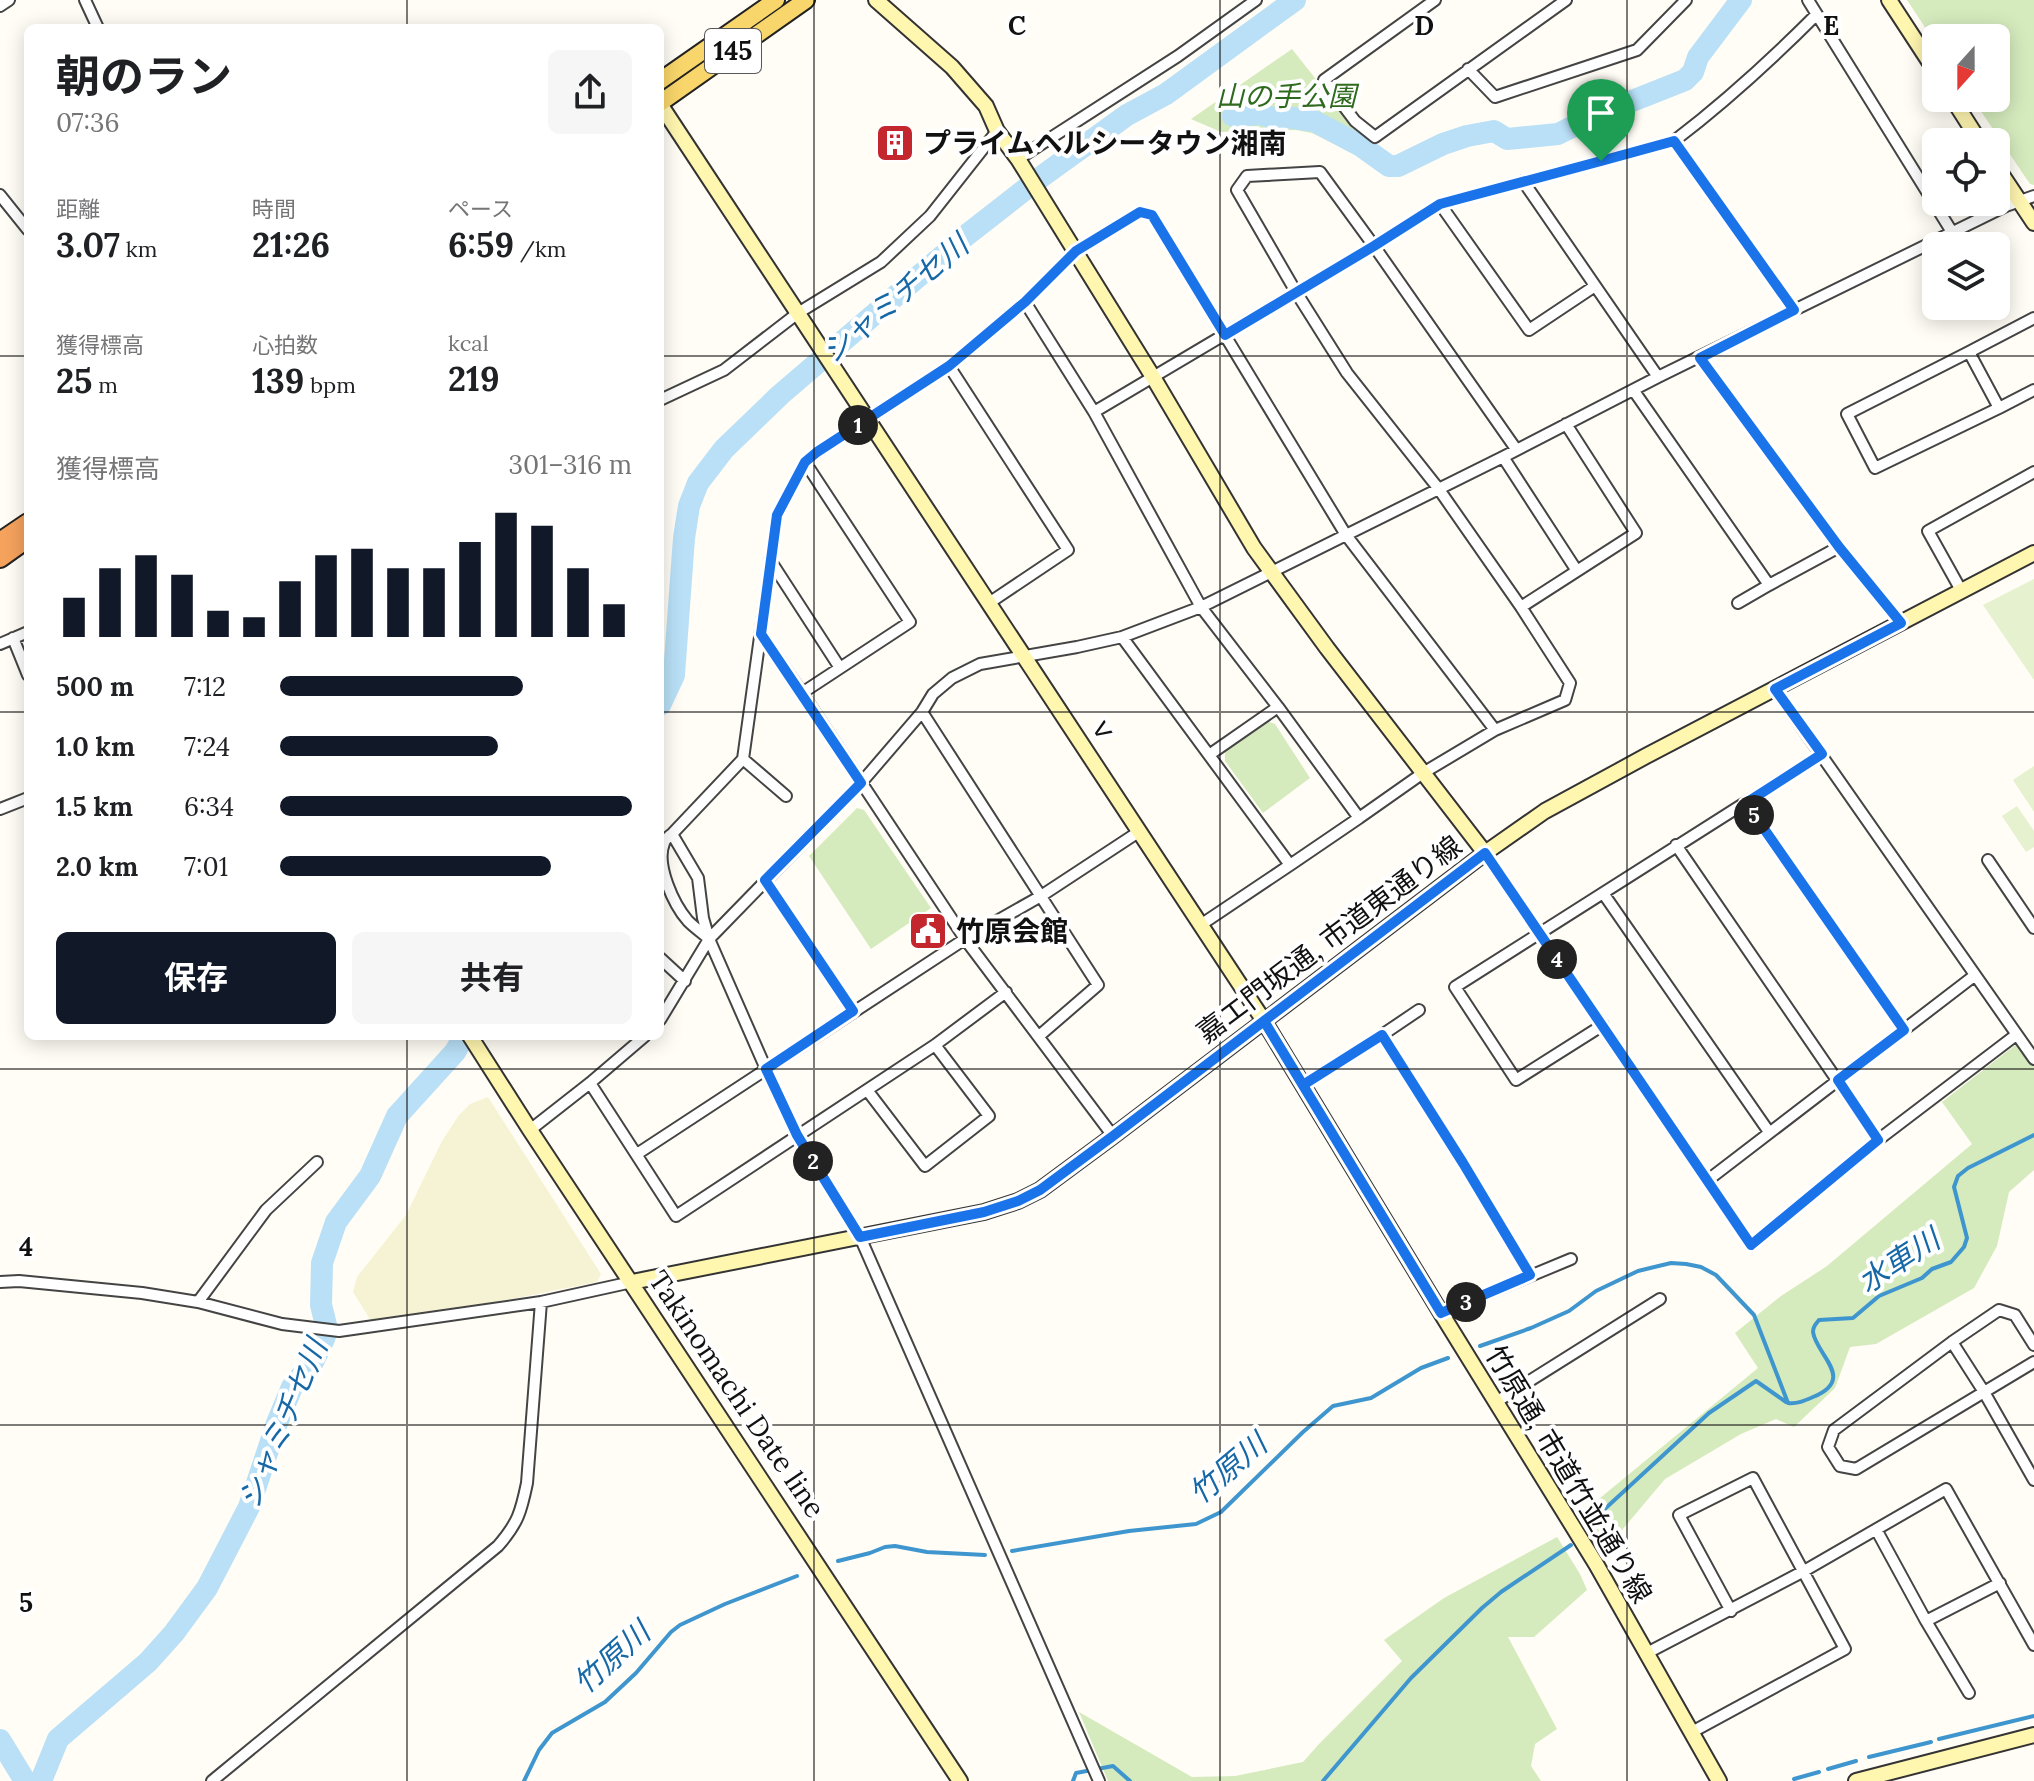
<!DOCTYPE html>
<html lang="ja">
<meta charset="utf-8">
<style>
body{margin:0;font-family:Lora,"Noto Sans JP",serif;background:#f6f6f6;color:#202124;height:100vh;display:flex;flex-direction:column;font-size:30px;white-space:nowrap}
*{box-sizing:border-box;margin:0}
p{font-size:26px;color:#757577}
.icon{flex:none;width:44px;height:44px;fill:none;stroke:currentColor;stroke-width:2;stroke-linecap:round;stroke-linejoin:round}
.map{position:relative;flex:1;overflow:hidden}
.side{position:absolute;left:24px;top:24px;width:640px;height:1016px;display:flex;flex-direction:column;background:#fff;border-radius:12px;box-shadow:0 4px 20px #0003}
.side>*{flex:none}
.needle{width:52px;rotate:201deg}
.controls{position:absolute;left:1922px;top:24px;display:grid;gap:16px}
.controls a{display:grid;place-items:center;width:88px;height:88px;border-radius:12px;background:#fff;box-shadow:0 4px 20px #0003;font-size:40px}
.pin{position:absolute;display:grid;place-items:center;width:68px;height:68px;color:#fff;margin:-82px -34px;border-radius:50% 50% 50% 0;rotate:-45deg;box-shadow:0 0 8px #0007}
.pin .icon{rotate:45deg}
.km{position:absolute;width:40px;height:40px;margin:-20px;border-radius:50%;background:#222;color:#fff;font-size:22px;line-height:40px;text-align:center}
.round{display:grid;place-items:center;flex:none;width:84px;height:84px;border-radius:12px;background:#f6f6f6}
.headline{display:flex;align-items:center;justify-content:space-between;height:136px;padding:0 32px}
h1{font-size:44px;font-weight:700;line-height:60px}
.metrics{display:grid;grid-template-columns:repeat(3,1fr);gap:12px;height:136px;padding:8px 32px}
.metrics div{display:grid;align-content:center}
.metrics b{font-size:34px;font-weight:700}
.metrics small{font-size:22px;font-weight:400}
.metrics p{font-size:22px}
.chart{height:224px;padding:16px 32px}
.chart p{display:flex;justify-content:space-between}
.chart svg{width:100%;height:144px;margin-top:8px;stroke:#111827;stroke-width:6}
.primary-button{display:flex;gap:16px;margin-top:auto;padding:16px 32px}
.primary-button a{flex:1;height:92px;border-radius:12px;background:#111827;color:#fff;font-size:32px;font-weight:700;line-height:92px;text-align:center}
.primary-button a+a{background:#f6f6f6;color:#202124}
ul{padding:0 32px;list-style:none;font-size:26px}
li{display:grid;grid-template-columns:128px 96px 1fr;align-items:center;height:60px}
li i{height:20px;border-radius:10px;background:#111827}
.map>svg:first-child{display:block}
</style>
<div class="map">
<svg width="2034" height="1781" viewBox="0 0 2034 1781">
<rect width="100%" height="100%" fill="#fffdf5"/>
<path fill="#f6f3d4" d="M488,1097L601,1274L597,1282L486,1304L371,1321L353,1292L357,1277L406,1215L442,1141L459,1115L470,1104Z"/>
<path fill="#d5ebbd" d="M1907,0H2034V185L2030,184L1972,98H1996V38H1936V44Z
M1292,49L1357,131L1346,150L1312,133L1296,130L1221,132L1191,119Z
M1267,721L1275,724L1310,778L1263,813L1225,761V751Z
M857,808L864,810L931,908L871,949L809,856Z
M2018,1043L2034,1064V1170L2009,1192L1997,1246L1974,1288L1876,1344L1850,1347L1835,1388L1794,1427L1776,1419L1741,1434L1665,1479L1601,1555L1577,1517L1758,1368L1735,1333L1781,1296L1827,1266L1972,1144L1942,1102Z
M1557,1537L1580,1574L1587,1590L1534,1637H1508L1557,1729L1535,1744L1531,1766L1541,1781H1108L1079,1712L1192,1777L1235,1776L1303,1762L1319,1744L1402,1661L1384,1640L1444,1598Z"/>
<path fill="#e6f2cf" d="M2034,579V680L1983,605Z
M2034,766V812L2013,780Z
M2017,806L2034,831V847L2026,852L2002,816Z"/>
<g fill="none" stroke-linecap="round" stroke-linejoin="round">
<path stroke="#3f96cf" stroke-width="4" d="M1480,1346L1531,1328L1569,1311L1596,1291L1638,1271L1671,1263L1686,1264L1701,1267L1716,1275L1754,1315L1788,1403
M1788,1403C1797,1404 1804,1401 1813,1397C1857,1379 1816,1355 1813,1332C1813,1326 1816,1324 1819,1320L1853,1318L1879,1296L1922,1278L1932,1269L1951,1262L1964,1247L1967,1238L1954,1187L1958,1176L1968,1168L2034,1135
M1583,1529L1709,1413L1756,1381L1786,1402
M1012,1551L1129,1531L1196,1524L1221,1512L1303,1432L1333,1406L1371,1398L1421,1368L1448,1358
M838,1561L870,1553L885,1547L895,1546L927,1552L985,1555
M1939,1739L2034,1716
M1869,1757L1931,1742
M1828,1769L1856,1761
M1794,1779L1819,1772
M524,1781L539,1750L552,1733L605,1702L636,1673L671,1632L680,1625L725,1604L797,1576
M1073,1781L1076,1773L1113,1766L1130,1781
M1323,1781L1411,1678L1482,1608L1501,1592L1571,1545"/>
<path stroke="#b9e0f7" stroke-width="22" d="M1233,116L1260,114L1273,118L1286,117L1314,121L1361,146L1389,166H1398L1443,144L1467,136L1494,131L1507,139L1558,134L1572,127L1595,121L1622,105L1685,80L1693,72L1698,57L1741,0
M660,705L674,675L684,538L689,506L698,483L724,449L780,395L968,234L1041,177L1127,115L1166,94L1295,0
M0,1740L25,1781
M41,1781L58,1739L148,1662L174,1633L207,1588L249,1507L277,1423L292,1387L313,1362L324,1339L327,1329L321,1305L322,1263L336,1222L370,1176L397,1116L455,1052L464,1036"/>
<defs>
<path id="street" d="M85,0L98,28
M1435,0L1324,80L1355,121L1375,137L1566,0
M1808,0L1952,232
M0,6L9,0
M1468,69L1495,97L1637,50L1686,0
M1674,141L1794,310
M1018,159L1178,56L1256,0
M1523,181L1658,377
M0,195L28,230
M1440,204L1529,330L1595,286
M1025,302L1076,251L1140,212L1152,215L1346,535L1495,730
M2034,318L1969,352L1999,408L2034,390
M1969,352L1847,414L1875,468L1999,408
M1700,358L1839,547L1901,623
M949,366L1025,302L1094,412L1201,607L1278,707L1209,755
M1634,391L1769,585L1839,547
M660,400L724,370L798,313L881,262L930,216L997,131
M1094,412L1374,246L1440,204L1674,141C1725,102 1771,60 1816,15
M1503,457L1577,571
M770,560L840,668
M1962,592L1928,531L2034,472
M989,603L1068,550L949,366L817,452L805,462L777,515L743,759L672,834L698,878L703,918L709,939L766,1069L797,1135L860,1237L1099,1781
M1738,603L1769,585
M1521,607L1636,533L1566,424
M761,634L802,693L965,939L1113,1136
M1122,637L1290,865L1202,924
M13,638L28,675
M0,644L28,632
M1775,689L2034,1059
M802,693L910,622L805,462
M1278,707L1359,818L1423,773L1495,730L1565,700L1570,683L1521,607L1438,488L1347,373L1296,292L1237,190L1247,176L1320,172L1374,246L1516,449
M922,712L1098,985L1039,1036
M743,759L786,796
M1746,803L1904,1030
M0,809L28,798
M672,834C669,836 665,840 664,843C655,865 674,905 688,921C694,927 701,932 708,938
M1676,845L1878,1140
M1485,853L1751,1245L1878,1140L2016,1035
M1988,860L2034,928
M1290,865L1359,818
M765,880L853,1011
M1603,893L1769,1132
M660,958L685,981
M660,1020L709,939L861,783L922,712L933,694L952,678L980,664L1077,647L1122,637L1201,607L1503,457L1658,377L2006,206L2034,196
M1603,1025L1516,1080L1455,987L1822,754
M1382,1035L1419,1010
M590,1083L676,1216L935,1045L1006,992
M1303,1085L1382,1035L1463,1163L1530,1275
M867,1090L925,1166L989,1116L935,1045
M530,1130L590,1083L645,1036
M637,1154L965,939L1041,896L1140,831
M1708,1180L1974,976
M0,1282L19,1281L142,1293L198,1302L282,1324L339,1331L541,1302L632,1282
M198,1302L266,1210L317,1162
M1441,1313L1571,1259
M1952,1342L1984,1392L2034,1480
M2034,1345L2015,1315L1999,1310L1952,1342L1834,1430L1828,1447L1840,1466L1856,1469L2034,1362
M1496,1402L1660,1299
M1877,1531L1926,1621L1969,1693
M1926,1621L2000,1583
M1647,1653L1804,1571L1946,1489L2034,1645
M1692,1732L1845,1649L1753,1478L1679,1515L1731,1611
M212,1781L498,1546C518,1523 521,1512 527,1483L541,1302"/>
<path id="secondary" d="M876,0L952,67L986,106L997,131L1018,159L1153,377L1254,548L1327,648L1485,853
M1889,0L1936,72
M1952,98L1980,142
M660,104L1264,1021L1441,1313L1596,1564L1719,1781
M1996,166L2034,223
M470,1036L530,1130L960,1781
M632,1282L984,1212L1018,1201L1040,1190L1113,1136L1485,853L1545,811L1646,756L2034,553
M1856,1781L2034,1735"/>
<path id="primary" d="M660,81L776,0
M660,103L806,0"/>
<path id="highway" d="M0,542L28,523
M0,558L28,538"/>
</defs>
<use href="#street" stroke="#444" stroke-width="14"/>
<use href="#secondary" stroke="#333" stroke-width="18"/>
<use href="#primary" stroke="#222" stroke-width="20"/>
<use href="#highway" stroke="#222" stroke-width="22"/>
<use href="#street" stroke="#fff" stroke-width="10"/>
<use href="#secondary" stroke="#fff6b0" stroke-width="14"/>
<use href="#primary" stroke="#f9d66b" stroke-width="16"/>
<use href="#highway" stroke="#f5a25d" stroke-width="18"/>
</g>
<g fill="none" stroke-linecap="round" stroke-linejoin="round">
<defs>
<path id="route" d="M1601,161L1440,204L1374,246L1225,335L1152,215L1140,212L1076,251L1025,302L949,366L817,452L805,462L777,515L761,634L861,783L765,880L853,1011L766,1069L797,1135L860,1237L984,1212L1018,1201L1040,1190L1113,1136L1264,1021L1441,1313L1530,1275L1463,1163L1382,1035L1303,1085L1264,1021L1485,853L1751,1245L1878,1140L1838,1080L1904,1030L1746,803L1822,754L1775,689L1901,623L1839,547L1700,358L1794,310L1674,141L1601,161"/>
</defs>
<use href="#route" stroke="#fff" stroke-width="16"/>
<use href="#route" stroke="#1a73e8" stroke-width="10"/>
</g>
<path fill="none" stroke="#111" stroke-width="2" stroke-opacity="0.55" d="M407,0V28M814,0V1781M1220,0V1781M1627,0V1781M0,356H28M660,356H2034M0,712H28M660,712H2034M407,1036V1781M0,1069H2034M0,1425H2034"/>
<defs>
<symbol id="building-square" viewBox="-11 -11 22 22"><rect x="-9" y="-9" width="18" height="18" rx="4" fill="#c4262e" stroke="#fff"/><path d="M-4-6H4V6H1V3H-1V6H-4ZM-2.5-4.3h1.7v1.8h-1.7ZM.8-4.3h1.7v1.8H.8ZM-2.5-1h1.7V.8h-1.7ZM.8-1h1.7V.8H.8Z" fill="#fff"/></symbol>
<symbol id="civic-square" viewBox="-11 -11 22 22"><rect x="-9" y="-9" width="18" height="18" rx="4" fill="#c4262e" stroke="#fff"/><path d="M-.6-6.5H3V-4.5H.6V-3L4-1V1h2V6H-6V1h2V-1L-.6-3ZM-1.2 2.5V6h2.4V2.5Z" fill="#fff"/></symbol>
</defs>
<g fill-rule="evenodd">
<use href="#building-square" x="873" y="121" width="44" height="44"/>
<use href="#civic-square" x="906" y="909" width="44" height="44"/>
</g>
<g text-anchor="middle" stroke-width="8" stroke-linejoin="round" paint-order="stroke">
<rect fill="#fff" stroke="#585858" stroke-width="2" x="705" y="29" width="56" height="44" rx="6"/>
<g font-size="26" font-weight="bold" fill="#111">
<text x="733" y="60">145</text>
</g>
<g font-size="28" font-style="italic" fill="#2f6b1f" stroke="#fff">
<text x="1286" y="106">山の手公園</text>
</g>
<g font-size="28" font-weight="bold" fill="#111" stroke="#fff" text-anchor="start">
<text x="923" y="153">プライムヘルシータウン湘南</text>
<text x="956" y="941">竹原会館</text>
</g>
<g font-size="28" fill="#111" stroke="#fff">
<text transform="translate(1104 729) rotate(57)" y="10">ｖ</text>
<text transform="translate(1329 939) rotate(-37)" y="10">嘉エ門坂通, 市道東通り線</text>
<text transform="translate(737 1394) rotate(56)" y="10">Takinomachi Date line</text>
<text transform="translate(1569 1474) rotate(59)" y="10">竹原通, 市道竹並通り線</text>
</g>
<g font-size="30" font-style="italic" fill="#1768a6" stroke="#fff">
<text transform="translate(895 299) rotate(-40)" y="10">シャミチセ川</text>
<text transform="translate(1899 1261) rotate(-33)" y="10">水車川</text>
<text transform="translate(283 1424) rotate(-67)" y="10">シャミチセ川</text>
<text transform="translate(1228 1469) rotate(-40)" y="10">竹原川</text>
<text transform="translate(612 1658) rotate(-42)" y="10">竹原川</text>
</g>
</g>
<g font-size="26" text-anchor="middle" font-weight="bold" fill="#111" stroke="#fff" stroke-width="8" stroke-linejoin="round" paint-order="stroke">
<text x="1017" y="35">C</text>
<text x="1424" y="35">D</text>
<text x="1831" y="35">E</text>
<text x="26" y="1256">4</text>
<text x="26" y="1612">5</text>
</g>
</svg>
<div class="controls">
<a><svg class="needle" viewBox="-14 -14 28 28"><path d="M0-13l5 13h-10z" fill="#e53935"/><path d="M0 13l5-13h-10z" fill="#757577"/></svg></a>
<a><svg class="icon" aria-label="locate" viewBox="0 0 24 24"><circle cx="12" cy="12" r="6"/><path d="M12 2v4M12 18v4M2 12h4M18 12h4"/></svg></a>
<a><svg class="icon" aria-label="layers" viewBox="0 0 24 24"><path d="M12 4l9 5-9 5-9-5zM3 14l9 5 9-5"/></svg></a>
</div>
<div class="pin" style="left:1601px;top:161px;background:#1e9e55"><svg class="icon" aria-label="arrive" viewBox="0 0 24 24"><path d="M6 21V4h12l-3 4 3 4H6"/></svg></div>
<b class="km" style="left:858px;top:425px">1</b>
<b class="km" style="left:813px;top:1161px">2</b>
<b class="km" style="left:1466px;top:1302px">3</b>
<b class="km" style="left:1557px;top:959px">4</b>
<b class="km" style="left:1754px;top:815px">5</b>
<section class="side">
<div class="headline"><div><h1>朝のラン</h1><p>07:36</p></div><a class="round"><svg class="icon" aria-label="share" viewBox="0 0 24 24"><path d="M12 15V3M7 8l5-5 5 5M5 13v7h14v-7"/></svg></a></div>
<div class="metrics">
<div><p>距離</p><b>3.07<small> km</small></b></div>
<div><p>時間</p><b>21:26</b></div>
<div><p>ペース</p><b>6:59<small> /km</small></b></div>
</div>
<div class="metrics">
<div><p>獲得標高</p><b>25<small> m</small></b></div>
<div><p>心拍数</p><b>139<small> bpm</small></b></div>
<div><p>kcal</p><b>219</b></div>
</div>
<div class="chart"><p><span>獲得標高</span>301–316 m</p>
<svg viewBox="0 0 160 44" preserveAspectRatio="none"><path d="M5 44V32M15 44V23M25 44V19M35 44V25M45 44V36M55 44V38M65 44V27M75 44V19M85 44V17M95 44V23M105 44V23M115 44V15M125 44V6M135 44V10M145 44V23M155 44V34"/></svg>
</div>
<ul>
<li><b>500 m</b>7:12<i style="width:69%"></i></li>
<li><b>1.0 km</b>7:24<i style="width:62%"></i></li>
<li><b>1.5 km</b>6:34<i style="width:100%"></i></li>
<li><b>2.0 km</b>7:01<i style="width:77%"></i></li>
</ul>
<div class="primary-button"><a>保存</a><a>共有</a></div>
</section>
</div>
